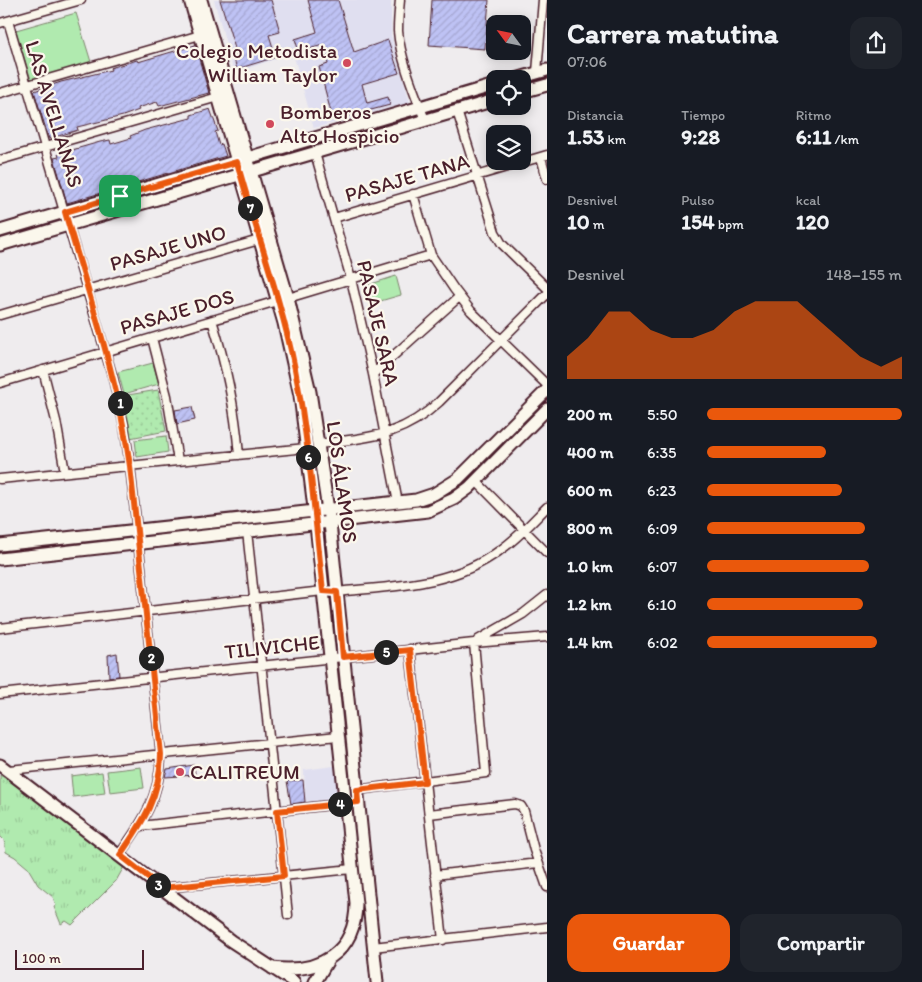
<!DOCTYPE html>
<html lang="es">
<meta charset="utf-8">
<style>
body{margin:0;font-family:Itim,sans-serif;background:#20242c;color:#f1f3f6;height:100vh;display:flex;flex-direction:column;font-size:19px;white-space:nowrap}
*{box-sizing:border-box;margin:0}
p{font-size:16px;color:#9ea1a6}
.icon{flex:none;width:28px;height:28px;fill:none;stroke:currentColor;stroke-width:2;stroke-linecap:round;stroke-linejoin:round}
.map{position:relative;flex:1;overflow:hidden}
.side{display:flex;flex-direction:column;background:#171b24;width:375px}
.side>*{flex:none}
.needle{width:32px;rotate:303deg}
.fabs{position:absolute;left:486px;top:15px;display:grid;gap:10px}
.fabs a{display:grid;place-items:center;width:45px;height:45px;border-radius:10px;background:#171b24;box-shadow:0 2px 12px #0003;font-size:25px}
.scale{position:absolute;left:15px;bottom:12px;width:129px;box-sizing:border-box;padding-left:5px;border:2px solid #4a1f2b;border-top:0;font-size:14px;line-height:18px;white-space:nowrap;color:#4a1f2b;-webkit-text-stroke:4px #fbf7ec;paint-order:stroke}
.pin{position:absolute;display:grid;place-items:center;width:42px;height:42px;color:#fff;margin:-21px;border-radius:10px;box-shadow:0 2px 8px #0006}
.km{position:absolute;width:25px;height:25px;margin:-12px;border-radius:50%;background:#222;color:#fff;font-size:14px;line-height:25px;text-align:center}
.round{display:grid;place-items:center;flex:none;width:52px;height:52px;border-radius:15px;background:#20242c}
.overview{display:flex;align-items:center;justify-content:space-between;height:85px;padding:0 20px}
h1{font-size:28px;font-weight:800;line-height:38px}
.figures{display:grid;grid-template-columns:repeat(3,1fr);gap:8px;height:85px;padding:5px 20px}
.figures div{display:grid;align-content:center}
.figures b{font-size:21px;font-weight:800}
.figures small{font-size:14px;font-weight:400}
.figures p{font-size:14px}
.chart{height:140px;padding:10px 20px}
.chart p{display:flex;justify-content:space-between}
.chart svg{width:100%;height:90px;margin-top:5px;fill:#ea580c;opacity:.7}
.button{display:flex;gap:10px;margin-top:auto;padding:10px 20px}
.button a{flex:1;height:58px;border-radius:15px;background:#ea580c;color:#fff;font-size:20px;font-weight:800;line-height:58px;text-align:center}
.button a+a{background:#20242c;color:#f1f3f6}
ul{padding:0 20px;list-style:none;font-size:16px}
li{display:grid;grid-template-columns:80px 60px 1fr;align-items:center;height:38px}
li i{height:12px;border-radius:6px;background:#ea580c}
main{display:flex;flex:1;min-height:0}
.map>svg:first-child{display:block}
</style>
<main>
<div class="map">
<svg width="547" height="982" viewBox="0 0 547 982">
<defs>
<pattern id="grass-dots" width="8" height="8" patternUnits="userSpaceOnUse" patternTransform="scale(1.25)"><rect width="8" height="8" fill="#b0eaaf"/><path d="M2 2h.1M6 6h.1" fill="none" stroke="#99c897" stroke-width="1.8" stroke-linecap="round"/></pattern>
<pattern id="park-tufts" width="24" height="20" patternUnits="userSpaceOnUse" patternTransform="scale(1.25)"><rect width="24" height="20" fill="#b0eaaf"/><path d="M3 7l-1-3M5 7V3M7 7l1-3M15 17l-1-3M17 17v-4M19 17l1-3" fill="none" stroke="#99c897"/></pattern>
<pattern id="building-hatch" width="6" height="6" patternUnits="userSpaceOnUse" patternTransform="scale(1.25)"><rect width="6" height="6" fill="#bec2f4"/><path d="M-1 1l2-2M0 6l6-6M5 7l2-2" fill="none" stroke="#a5a6d1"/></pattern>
</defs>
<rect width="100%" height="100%" fill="#efecee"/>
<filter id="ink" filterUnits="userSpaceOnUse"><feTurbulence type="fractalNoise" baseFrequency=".02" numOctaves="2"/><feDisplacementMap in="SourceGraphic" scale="10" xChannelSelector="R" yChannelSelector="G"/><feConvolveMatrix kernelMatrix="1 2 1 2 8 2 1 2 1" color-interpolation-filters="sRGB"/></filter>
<g filter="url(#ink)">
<path fill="#e0dff0" d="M214,0H391V35L410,103L314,128L293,53L234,73Z
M334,766L338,801L305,804L304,770Z"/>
<path fill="url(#grass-dots)" stroke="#7d846d" d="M158,390L166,431L130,438L122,396Z"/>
<path fill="url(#park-tufts)" stroke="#7d846d" d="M0,775L26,791L125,865L116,881L72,925L66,921L61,924L54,907L56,906L53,897L38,885L28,868L15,857L6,852L4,840L0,836Z"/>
<path fill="#b0eaaf" stroke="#7d846d" d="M76,13L91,62L31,80L16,30Z
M396,276L401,295L370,304L365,286Z
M153,363L159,384L124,394L118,372Z
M166,436L168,452L137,457L135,440Z
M141,767L144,788L110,792L107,771Z
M102,772L105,793L73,797L71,776Z"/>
<path fill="url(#building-hatch)" stroke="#4a1f2b" d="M220,0H271L280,32L269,35L276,57L237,69L233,56L237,55Z
M308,0H338L354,52L388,40L399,73L362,84L367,103L388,97L390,105L333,120L319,67L328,64L323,45L299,52L295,39L317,32Z
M432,0H489L485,49L429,45Z
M195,45L209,93L159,106L157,102L138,108L139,110L123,116L77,127L78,130L49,139L34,91L61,82L111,70L110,68L137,60L138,62Z
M210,109L218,131L215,132L219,145L222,144L226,156L67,203L54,158L59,157L58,154L100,142L110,140L111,144L131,138L130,136L145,130L191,118V115Z
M192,407L195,420L177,424L175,410Z
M117,653L119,676L109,677L108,655Z
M194,765L195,775L165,777L167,769Z
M303,780L305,802L291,804L287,781Z"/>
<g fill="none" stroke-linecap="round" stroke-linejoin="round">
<defs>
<path id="street" d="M400,0C399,10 398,21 398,31C400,58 415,94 425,120
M8,21L113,378L124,425L130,465L161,755C160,797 143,822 119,855
M0,23L81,0
M537,72L543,0
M0,93L200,35
M457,111L495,232L502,244L547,288
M315,153L351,279L373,374L398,503
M541,157L547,179
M0,160L218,97
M413,194L431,255L454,289L471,311L547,385
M334,218L547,155
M288,298L431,255
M0,315L259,240
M212,320C226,364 235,408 239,455
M152,338L167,396L178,461
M43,370L56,421L65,472
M373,374L459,297
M0,383L277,301
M319,444C368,437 400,438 439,402L547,294
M0,479L306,448
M476,481L547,553
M247,531L288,915
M0,628L323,591L337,592C393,586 452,586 499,551C517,539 532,522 547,507
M478,640L523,614L547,595
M410,649L443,940
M0,694L474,643L547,637
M9,770L338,736
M357,790L486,773L474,643
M429,814L515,804L521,806L524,811L534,850L547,887
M140,826L349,803
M435,875L538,863
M162,888L352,869
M373,947L547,927"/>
<path id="secondary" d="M190,0L284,323L300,395L316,524L356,903C356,953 319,974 272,968
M201,0L288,298L310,392L330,523L377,982
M516,79L547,70
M522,92L547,85
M0,231L495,85
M0,245L495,100
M0,545L416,500L434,494L458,479L547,390
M0,559L428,511L454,499L469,488L547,409
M0,765L231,941L294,982
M315,982L328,960"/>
</defs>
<use href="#street" stroke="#4a1f2b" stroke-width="11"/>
<use href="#secondary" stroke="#4a1f2b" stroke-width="15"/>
<use href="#street" stroke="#fbf7ec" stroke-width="8"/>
<use href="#secondary" stroke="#fbf7ec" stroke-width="11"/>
</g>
</g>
<g fill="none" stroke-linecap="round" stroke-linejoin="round" filter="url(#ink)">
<defs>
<path id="route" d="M237,162C256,231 281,299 295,369C309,442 315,517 323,591L337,592L343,657L410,650L425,782L357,790L358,802L277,811L284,876L162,888L120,855C143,822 160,797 161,754L130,466C118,379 89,296 65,212Z"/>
</defs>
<use href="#route" stroke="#fff" stroke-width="10"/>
<use href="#route" stroke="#ea580c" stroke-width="6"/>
</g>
<g fill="#d1495b" stroke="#fbf7ec" stroke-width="2">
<circle cx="347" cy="63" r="5"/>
<circle cx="270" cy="124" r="5"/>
<circle cx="180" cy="772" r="5"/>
</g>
<g text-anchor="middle" stroke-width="4.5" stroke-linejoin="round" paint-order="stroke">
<g font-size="21" fill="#4a1f2b" stroke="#fbf7ec" text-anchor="start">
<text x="337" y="58" text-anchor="end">Colegio Metodista<tspan x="337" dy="24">William Taylor</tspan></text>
<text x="280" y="119">Bomberos<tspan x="280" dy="24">Alto Hospicio</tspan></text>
<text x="190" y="779">CALITREUM</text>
</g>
<g font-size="21" fill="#4a1f2b" stroke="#fbf7ec">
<text transform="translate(54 114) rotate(73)" y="7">LAS AVELLANAS</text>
<text transform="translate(407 178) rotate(-16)" y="7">PASAJE TANA</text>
<text transform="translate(168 248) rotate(-16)" y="7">PASAJE UNO</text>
<text transform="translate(177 312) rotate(-16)" y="7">PASAJE DOS</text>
<text transform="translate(378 323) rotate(77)" y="7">PASAJE SARA</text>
<text transform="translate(342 482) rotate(82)" y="7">LOS ÁLAMOS</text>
<text transform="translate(272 647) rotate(-6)" y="7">TILIVICHE</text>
</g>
</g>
</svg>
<div class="fabs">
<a><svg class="needle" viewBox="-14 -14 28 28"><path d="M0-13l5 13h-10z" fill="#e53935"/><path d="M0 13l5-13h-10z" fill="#9ea1a6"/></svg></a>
<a><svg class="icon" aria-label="locate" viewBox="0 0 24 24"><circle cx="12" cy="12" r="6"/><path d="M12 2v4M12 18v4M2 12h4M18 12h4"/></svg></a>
<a><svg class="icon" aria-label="layers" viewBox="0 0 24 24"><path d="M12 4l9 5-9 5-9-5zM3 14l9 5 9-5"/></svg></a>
</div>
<div class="scale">100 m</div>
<div class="pin" style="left:120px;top:196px;background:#1e9e55"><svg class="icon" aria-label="arrive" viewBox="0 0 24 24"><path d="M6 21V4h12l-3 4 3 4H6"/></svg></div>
<b class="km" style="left:120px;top:403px">1</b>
<b class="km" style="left:151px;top:658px">2</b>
<b class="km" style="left:158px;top:885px">3</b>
<b class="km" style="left:340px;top:804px">4</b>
<b class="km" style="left:386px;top:652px">5</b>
<b class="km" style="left:308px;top:457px">6</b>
<b class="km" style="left:250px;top:208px">7</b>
</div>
<section class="side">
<div class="overview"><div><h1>Carrera matutina</h1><p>07:06</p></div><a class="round"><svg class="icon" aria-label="share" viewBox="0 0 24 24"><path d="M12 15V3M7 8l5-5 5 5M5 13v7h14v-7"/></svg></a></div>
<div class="figures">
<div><p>Distancia</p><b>1.53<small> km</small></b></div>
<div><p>Tiempo</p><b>9:28</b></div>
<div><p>Ritmo</p><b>6:11<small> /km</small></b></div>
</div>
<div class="figures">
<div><p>Desnivel</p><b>10<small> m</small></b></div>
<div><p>Pulso</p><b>154<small> bpm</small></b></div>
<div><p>kcal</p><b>120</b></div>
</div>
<div class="chart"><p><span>Desnivel</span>148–155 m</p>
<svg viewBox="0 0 160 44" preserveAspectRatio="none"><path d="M0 44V33L10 24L20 11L30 11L40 20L50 24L60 24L70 20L80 11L90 6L100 6L110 6L120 15L130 24L140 33L150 38L160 33V44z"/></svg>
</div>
<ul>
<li><b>200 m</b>5:50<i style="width:100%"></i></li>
<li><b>400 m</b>6:35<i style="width:61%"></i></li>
<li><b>600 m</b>6:23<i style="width:69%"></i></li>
<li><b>800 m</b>6:09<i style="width:81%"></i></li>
<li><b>1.0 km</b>6:07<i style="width:83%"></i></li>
<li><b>1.2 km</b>6:10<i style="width:80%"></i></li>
<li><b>1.4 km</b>6:02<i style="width:87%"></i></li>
</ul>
<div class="button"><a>Guardar</a><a>Compartir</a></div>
</section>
</main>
